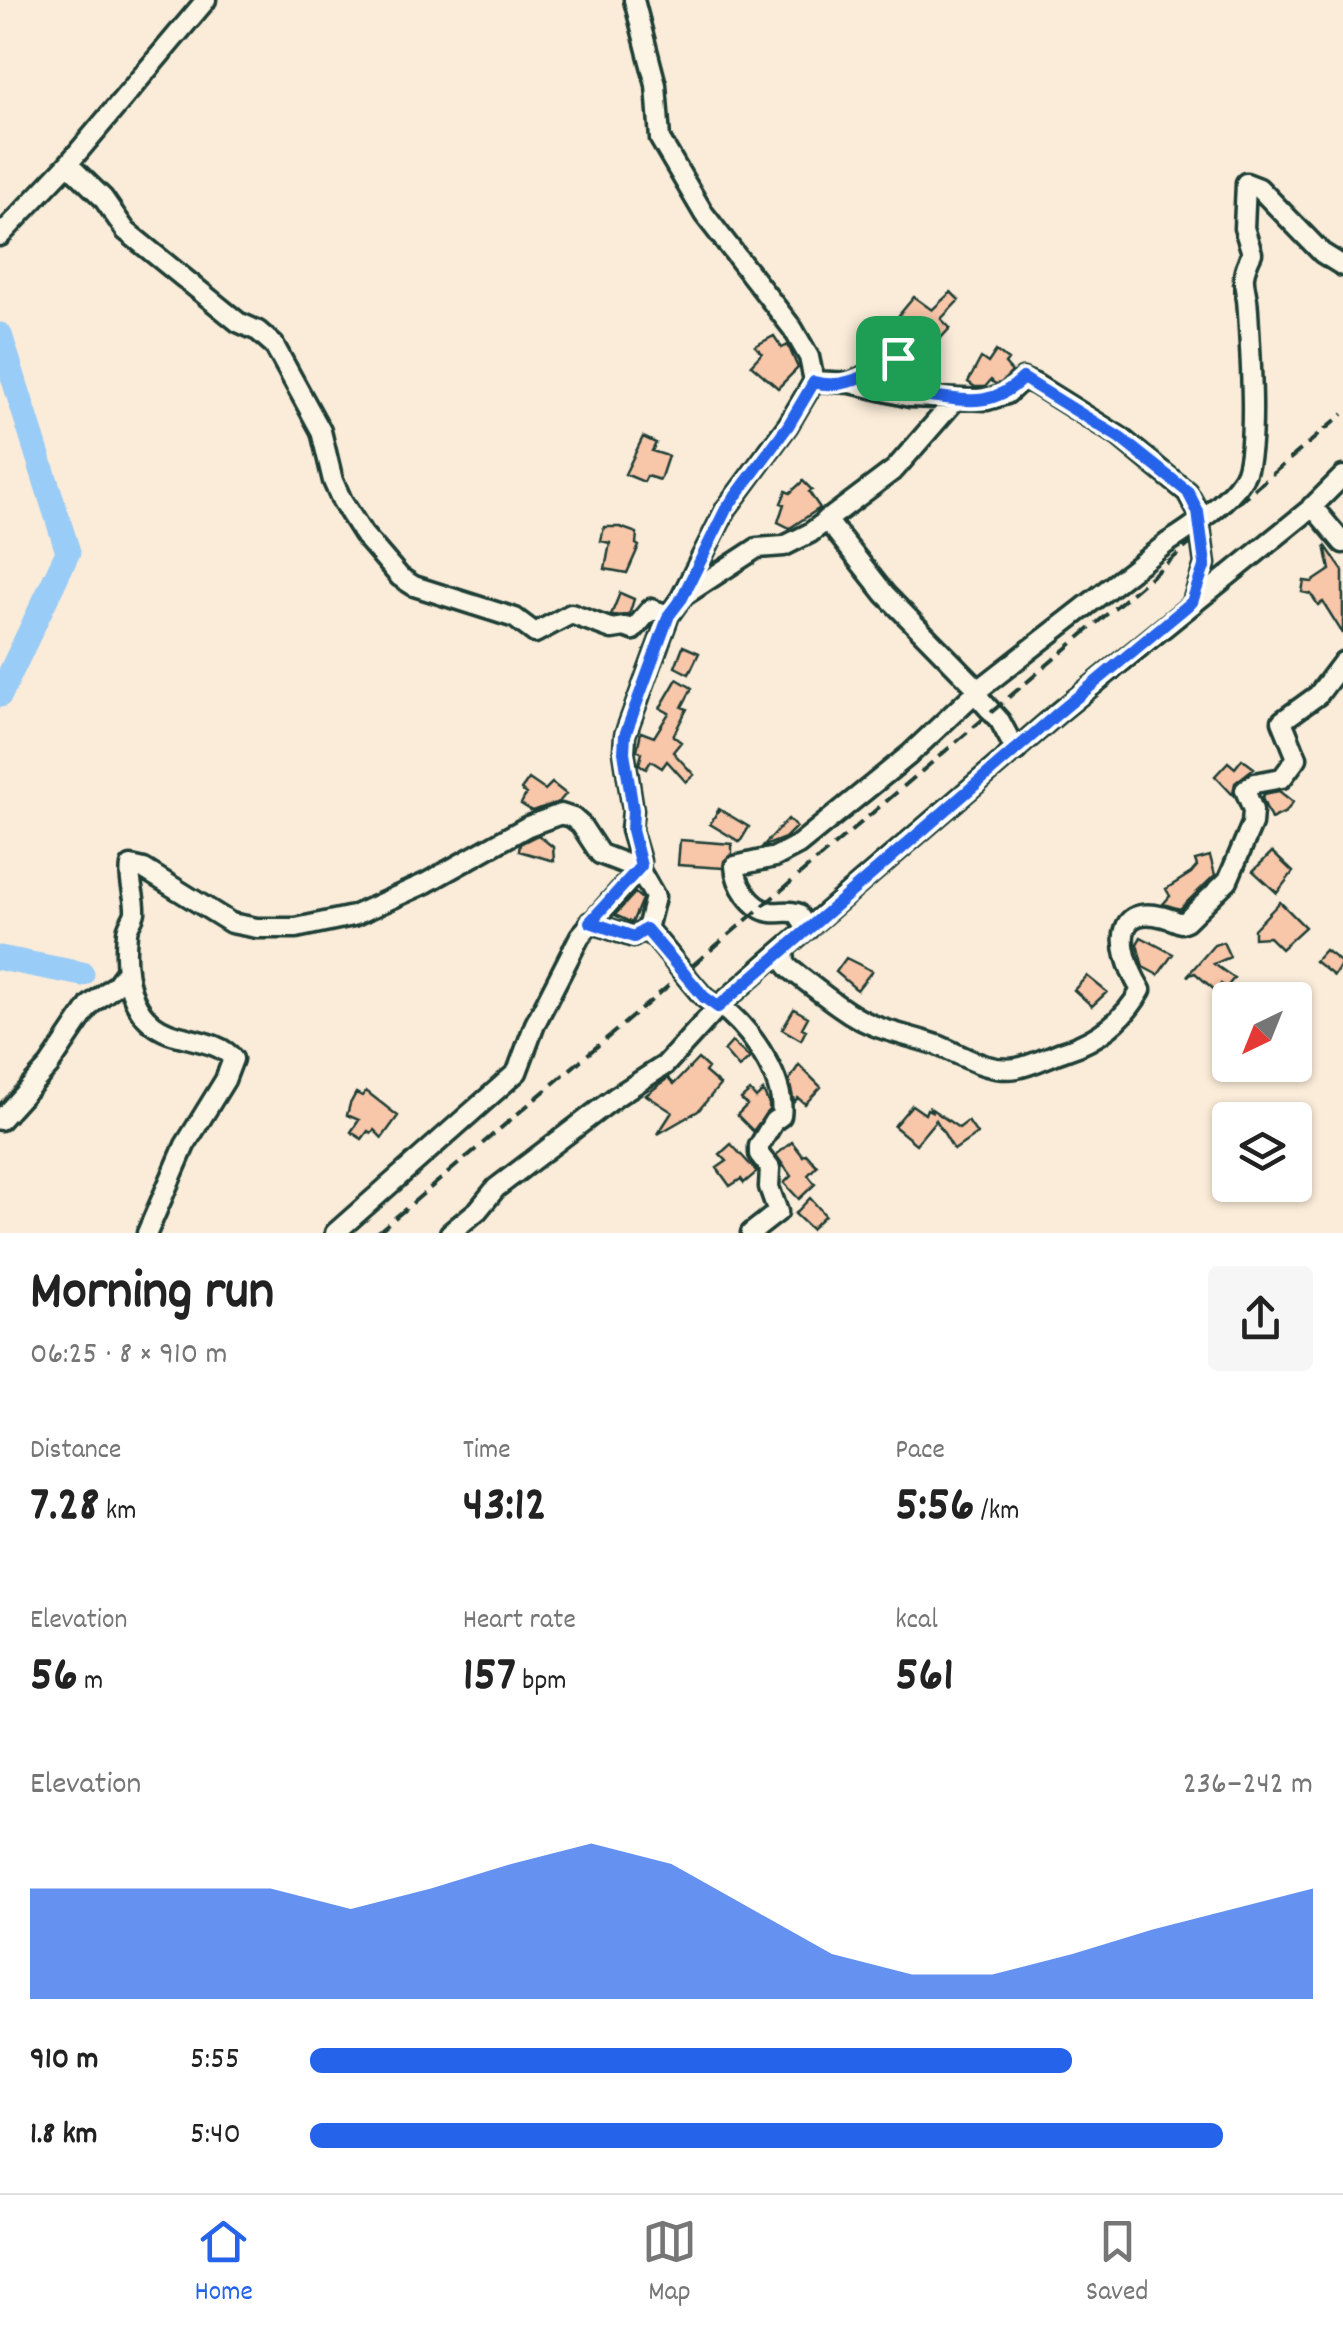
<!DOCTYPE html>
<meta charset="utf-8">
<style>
body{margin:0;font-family:Dekko,sans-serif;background:#f6f6f6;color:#222;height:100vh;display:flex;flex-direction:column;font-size:38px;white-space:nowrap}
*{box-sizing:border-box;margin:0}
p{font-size:32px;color:#767676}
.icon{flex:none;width:55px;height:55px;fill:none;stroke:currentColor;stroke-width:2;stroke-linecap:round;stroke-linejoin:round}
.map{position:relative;height:1233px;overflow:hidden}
.panel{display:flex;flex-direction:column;background:#fff;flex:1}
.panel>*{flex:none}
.needle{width:65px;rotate:223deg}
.fabs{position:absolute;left:1212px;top:982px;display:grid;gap:20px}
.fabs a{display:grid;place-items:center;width:100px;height:100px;border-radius:10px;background:#fff;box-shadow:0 2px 8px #0004;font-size:50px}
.pin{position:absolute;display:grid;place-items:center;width:85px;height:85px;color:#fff;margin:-42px;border-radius:20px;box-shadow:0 5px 15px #0006}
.round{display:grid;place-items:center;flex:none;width:105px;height:105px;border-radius:10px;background:#f6f6f6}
.overview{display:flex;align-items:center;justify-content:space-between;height:170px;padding:0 30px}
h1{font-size:55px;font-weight:800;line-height:75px}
.stats{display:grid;grid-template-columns:repeat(3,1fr);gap:15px;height:170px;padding:10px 30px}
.stats div{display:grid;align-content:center}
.stats b{font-size:50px;font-weight:800}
.stats small{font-size:28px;font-weight:400}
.stats p{font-size:28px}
.chart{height:280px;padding:20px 30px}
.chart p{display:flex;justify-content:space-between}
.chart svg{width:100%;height:180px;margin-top:10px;fill:#2563eb;opacity:.7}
ul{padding:0 30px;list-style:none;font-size:32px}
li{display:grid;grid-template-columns:160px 120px 1fr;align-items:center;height:75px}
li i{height:25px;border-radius:12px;background:#2563eb}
.dock{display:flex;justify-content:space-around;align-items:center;height:140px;border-top:2px solid #e0e0e0;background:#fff;font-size:28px;color:#767676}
.dock a{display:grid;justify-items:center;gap:5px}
.dock .current{color:#2563eb}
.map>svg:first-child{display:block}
</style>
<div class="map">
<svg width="1343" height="1233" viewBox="0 0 1343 1233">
<rect width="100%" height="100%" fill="#fbecd9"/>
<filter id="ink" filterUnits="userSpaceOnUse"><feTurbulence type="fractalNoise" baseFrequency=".01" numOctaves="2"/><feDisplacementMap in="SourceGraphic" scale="20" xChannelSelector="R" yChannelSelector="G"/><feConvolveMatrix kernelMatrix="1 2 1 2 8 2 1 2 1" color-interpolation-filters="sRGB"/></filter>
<g filter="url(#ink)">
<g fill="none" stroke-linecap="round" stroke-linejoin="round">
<path stroke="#99ccf6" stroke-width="25" d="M0,335L68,552L0,695
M0,958L82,974"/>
</g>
<path fill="#f8c6a9" stroke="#1f3d34" stroke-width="2.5" d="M951,292L959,300L941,319L950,328L940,339L926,325L913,339L903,329L909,323L899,315L914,297L932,310Z
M774,336L782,348L788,345L798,368L778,388L751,365L762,353L755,346Z
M996,351L1008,360L1005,364L1012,372L1001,383L995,384L991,380L985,387H975L968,382L981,358L988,363Z
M643,437L656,443L652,451L668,456L660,480L647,476L644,482L625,474Z
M803,481L812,490L809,492L820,508L790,528L778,522L784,504L781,503L786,491L790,493Z
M604,527H620L637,533L636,544L639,546L627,573L605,569L610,543L601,541Z
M1325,545L1343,571V634L1323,602L1318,605L1311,594L1302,592L1304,581L1312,582L1330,570Z
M620,593L634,599L629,615L613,616L611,615Z
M683,646L699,653L689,674L675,667Z
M677,679L692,688L682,707L687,709L673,736L681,742L673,752L694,775L686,782L667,761L662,768L651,761L646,769L639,764L642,753L637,750L641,732L654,737L669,713L660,708Z
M1242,759L1254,768L1235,783L1233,795L1215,776L1228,762L1235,768Z
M529,779L545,790L552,783L566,794L559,802L532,811L521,804L526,794L521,790Z
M1279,791L1293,802L1286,812L1271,819L1262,798L1264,794Z
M719,809L749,827L740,842L710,824Z
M788,819L796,827L785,838L762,847Z
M538,835L553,847L554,861L519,851L520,844Z
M680,840L732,844V854L724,861L723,868L678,865Z
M1272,852L1293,872L1277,893L1253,871Z
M1210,856L1215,875L1180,909L1163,904L1170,896L1166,889L1191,873L1197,866L1195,860Z
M635,893L642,899L632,923L615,915Z
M1280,902L1305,927L1281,949L1269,937L1254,938V929Z
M1141,937L1173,954L1158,975L1143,967L1137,944Z
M1223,942L1230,957L1214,964L1234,978L1226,988L1221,984L1217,992L1195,973L1187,976L1214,945Z
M1325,950L1342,963L1334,976L1315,961Z
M846,958L872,971L857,990L836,972Z
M1087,976L1107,992L1092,1006L1074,990Z
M794,1009L808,1017L802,1028L806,1030L801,1040L782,1029Z
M732,1042L750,1058L739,1068L724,1051Z
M698,1059L708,1068L705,1072L720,1085L698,1111L658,1134L672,1112L646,1095L668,1078L674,1084Z
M799,1065L821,1087L805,1104L798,1098L794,1102L789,1080Z
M366,1091L398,1116L382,1138L374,1130L371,1133L368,1131L362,1139L351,1132L359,1120L347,1115L350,1104L356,1093L362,1096Z
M750,1091L756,1098L763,1091L769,1104V1110L753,1131L737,1115L747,1105L741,1099Z
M912,1105L925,1114L927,1109L931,1111L930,1108L959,1128L968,1121L977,1134L954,1150L936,1120L916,1144L894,1126Z
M792,1142L803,1156L806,1154L817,1166L808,1175L815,1184L799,1199L784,1183L791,1176L776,1155Z
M731,1144L757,1172L744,1183L741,1179L730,1186L717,1168L727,1161L720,1154Z
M810,1198L825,1215L811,1229L795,1214Z"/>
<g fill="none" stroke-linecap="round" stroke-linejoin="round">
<defs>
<path id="street" d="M634,0L656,85L660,139L704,214L793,329L809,357L814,381L851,383L910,397L987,400L1007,394L1023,379L1035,384L1120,437L1187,492L1198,512L1205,564L1193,602
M68,164L103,198L126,231L238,322L258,331L274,345L321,431L333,481L342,501L363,534L400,577L414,586L515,618L535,633L571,614L612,629L625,627L633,630L651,609L669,615
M0,236L68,164L206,0
M851,383L898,358L913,354L927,376L930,396
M1312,506L1343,543
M826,519L885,594L974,685L981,700L1000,721L1016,751
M682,597L757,548L784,546L810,533L895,469L956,399
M590,922L633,937L647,929L655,897L639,869L640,861L631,830L633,810L624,751L625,735L669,615L681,598L726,509L788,425L814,381
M647,929C667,950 683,974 703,996C710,1004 721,1006 729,1013C754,1035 786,1082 781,1116L774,1121L759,1146V1154L770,1168L769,1187L778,1212L751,1233
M808,929L797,913C787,910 781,913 771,912C751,909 736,884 735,866L775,857L798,845L909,755L977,691L1167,543C1190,529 1236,497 1246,472C1257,440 1250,349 1248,311C1247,282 1237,284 1252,253L1244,228L1246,183L1259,188L1322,253L1343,266
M784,950L785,963L790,969C810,984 830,1001 851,1014C877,1031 909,1035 937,1045C963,1055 987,1073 1017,1068C1033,1065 1051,1055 1067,1050C1098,1040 1125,1019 1141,990C1113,944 1114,894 1181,923L1186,921L1228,880L1252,824L1253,810L1245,790L1255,783L1282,778L1297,758L1282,721L1318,695L1343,662
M0,1120L49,1066L90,1005L116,985L127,970
M147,1233L185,1145L225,1080L233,1059C221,1042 188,1040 169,1033C129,1018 123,972 127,933C127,925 134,919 135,912C136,896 128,882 131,866L144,869L231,923L257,928H296L353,916L426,883L528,826L561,814L573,818L581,825L600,854L639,869
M335,1233L517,1072L535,1024L580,936L639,869
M450,1233L478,1210L496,1188L617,1096L665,1065L718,1007L766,964L1057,714L1309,510L1343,476"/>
</defs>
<use href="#street" stroke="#1f3d34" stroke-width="25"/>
<use href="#street" stroke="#fcf5e5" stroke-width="18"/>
<path stroke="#1f3d34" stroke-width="4" stroke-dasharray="15 8" stroke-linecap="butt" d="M377,1233L1343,414"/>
</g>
</g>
<g fill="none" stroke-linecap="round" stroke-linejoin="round" filter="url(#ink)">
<defs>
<path id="route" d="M914,354L927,376L930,396C968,401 994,407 1023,378L1120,438L1188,492L1198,512L1205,564L1192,602L1057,714L718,1007L704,997L646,929L634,937L590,922L641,866L632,830L633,810L624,752L625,735L669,615L682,598L726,509L788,426L814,382C852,393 879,363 914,354Z"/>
</defs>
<use href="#route" stroke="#fff" stroke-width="20"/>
<use href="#route" stroke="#2563eb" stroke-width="12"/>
</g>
</svg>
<div class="fabs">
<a><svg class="needle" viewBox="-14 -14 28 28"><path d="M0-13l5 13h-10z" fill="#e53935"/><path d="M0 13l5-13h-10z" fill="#767676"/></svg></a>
<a><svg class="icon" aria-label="layers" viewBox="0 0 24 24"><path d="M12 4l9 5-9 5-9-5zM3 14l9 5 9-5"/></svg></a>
</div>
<div class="pin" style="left:898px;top:358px;background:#1e9e55"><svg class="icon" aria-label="arrive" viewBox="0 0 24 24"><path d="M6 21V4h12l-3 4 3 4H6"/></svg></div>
</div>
<section class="panel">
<div class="overview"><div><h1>Morning run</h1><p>06:25 · 8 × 910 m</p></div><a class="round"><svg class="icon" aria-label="share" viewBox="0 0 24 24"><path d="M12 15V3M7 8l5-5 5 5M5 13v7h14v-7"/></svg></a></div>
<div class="stats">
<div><p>Distance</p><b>7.28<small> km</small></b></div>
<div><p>Time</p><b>43:12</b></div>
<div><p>Pace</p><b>5:56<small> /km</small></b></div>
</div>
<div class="stats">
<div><p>Elevation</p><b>56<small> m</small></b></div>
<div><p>Heart rate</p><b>157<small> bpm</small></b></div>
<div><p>kcal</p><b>561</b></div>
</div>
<div class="chart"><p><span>Elevation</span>236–242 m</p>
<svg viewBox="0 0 160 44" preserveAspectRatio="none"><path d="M0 44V17L10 17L20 17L30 17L40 22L50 17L60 11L70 6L80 11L90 22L100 33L110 38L120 38L130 33L140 27L150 22L160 17V44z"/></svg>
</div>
<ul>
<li><b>910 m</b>5:55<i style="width:76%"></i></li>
<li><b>1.8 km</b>5:40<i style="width:91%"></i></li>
</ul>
</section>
<nav class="dock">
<a class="current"><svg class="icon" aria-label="home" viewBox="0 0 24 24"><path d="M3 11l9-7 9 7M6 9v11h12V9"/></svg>Home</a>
<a><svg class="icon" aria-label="map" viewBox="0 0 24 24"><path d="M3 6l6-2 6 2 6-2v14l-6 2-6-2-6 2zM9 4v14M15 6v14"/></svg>Map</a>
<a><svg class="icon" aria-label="saved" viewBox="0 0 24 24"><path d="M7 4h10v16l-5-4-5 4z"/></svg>Saved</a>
</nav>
